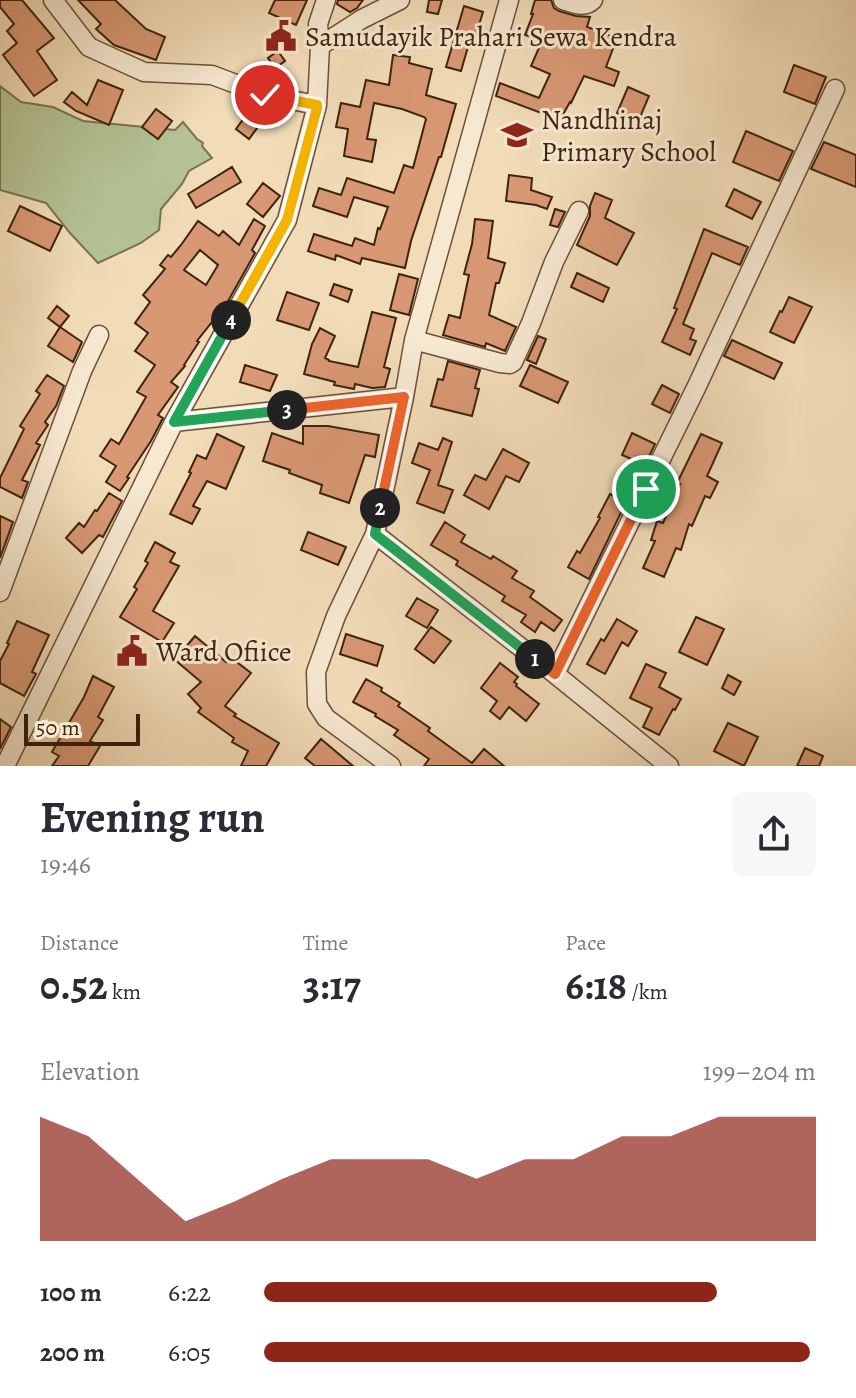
<!DOCTYPE html>
<meta charset="utf-8">
<style>
body{margin:0;font-family:Alegreya,serif;background:#f7f7f7;color:#2b2b33;height:100vh;display:flex;flex-direction:column;font-size:30px;white-space:nowrap}
*{box-sizing:border-box;margin:0}
p{font-size:26px;color:#7c7c81}
.icon{flex:none;width:44px;height:44px;fill:none;stroke:currentColor;stroke-width:2;stroke-linecap:round;stroke-linejoin:round}
.map{position:relative;height:766px;overflow:hidden}
.side{display:flex;flex-direction:column;background:#fff;flex:1}
.side>*{flex:none}
.scale{position:absolute;left:24px;bottom:20px;width:116px;box-sizing:border-box;padding-left:8px;border:4px solid #3e230d;border-top:0;font-size:22px;line-height:28px;white-space:nowrap;color:#3e230d;-webkit-text-stroke:6px #f7e8d1;paint-order:stroke}
.pin{position:absolute;display:grid;place-items:center;width:68px;height:68px;color:#fff;margin:-34px;border:4px solid #fff;border-radius:50%;box-shadow:0 2px 8px #0007}
.km{position:absolute;width:40px;height:40px;margin:-20px;border-radius:50%;background:#222;color:#fff;font-size:22px;line-height:40px;text-align:center}
.round{display:grid;place-items:center;flex:none;width:84px;height:84px;border-radius:12px;background:#f7f7f7}
.headline{display:flex;align-items:center;justify-content:space-between;height:136px;padding:0 40px}
h1{font-size:44px;font-weight:600;line-height:60px}
.metrics{display:grid;grid-template-columns:repeat(3,1fr);gap:12px;height:136px;padding:8px 40px}
.metrics div{display:grid;align-content:center}
.metrics b{font-size:40px;font-weight:600}
.metrics small{font-size:22px;font-weight:400}
.metrics p{font-size:22px}
.chart{height:224px;padding:16px 40px}
.chart p{display:flex;justify-content:space-between}
.chart svg{width:100%;height:144px;margin-top:8px;fill:#8f2418;opacity:.7}
ul{padding:0 40px;list-style:none;font-size:26px}
li{display:grid;grid-template-columns:128px 96px 1fr;align-items:center;height:60px}
li i{height:20px;border-radius:10px;background:#8f2418}
.map>svg:first-child{display:block}
</style>
<div class="map">
<svg width="856" height="766" viewBox="0 0 856 766">
<rect width="100%" height="100%" fill="#f2dcb8"/>
<filter id="stains"><feTurbulence type="fractalNoise" baseFrequency=".0025" numOctaves="4"/><feColorMatrix values="0 0 0 0 .2 0 0 0 0 .09 0 0 0 0 .02 0 0 0 .5 -.17"/></filter>
<radialGradient id="worn" r=".72"><stop offset=".6" stop-color="#630" stop-opacity="0"/><stop offset="1" stop-color="#630" stop-opacity=".3"/></radialGradient>
<path fill="#b4c294" stroke="#797250" stroke-width="2" d="M0,86L21,102L53,107L83,121L175,130L183,122L197,139L203,143L202,146L212,158L189,171L182,184L161,209L159,230L141,243L98,263L70,233L46,203L0,190Z"/>
<path fill="#d89873" stroke="#3e230d" stroke-width="2" fill-rule="evenodd" d="M0,0H22L54,38L37,51L57,80L34,96L3,55L17,43L7,31L14,24L0,7Z
M78,0H115L146,29L165,37L156,60L114,45L96,29L101,24Z
M275,0H307L296,25L269,13Z
M338,0H363L357,8L350,12L337,4Z
M429,0H442L438,14L427,12Z
M535,0H551L554,8L559,11L576,16L590,17L587,27L617,38L606,67L619,72L614,86L584,76L571,103L570,102L560,120L496,96L500,83L539,98L550,74L531,66L542,41L525,35L533,14H531Z
M464,6L483,12L476,35L472,33L461,71L446,67Z
M278,51L285,61L275,68L268,58Z
M393,55L410,57L409,63L432,69L426,95L456,104L441,157H439L411,241L405,268L362,258L360,264L336,255L335,260L308,251L314,234L352,246L355,238L374,245L378,228L380,229L388,207L354,197L347,217L313,206L319,188L341,195L347,178L394,193L404,165L413,168L426,119L424,117L402,109L374,103L367,139L376,140L372,162L344,156L348,129L336,127L341,103L360,107L366,80L389,85Z
M794,65L826,77L815,104L784,92Z
M98,80L123,90L109,125L76,111L64,102L72,92L87,105Z
M628,87L649,96L638,122L617,113Z
M253,106L266,116L249,139L236,129Z
M156,109L172,121L158,139L142,127Z
M746,131L793,151L779,181L733,162Z
M824,142L856,155V187L811,169Z
M232,167L241,182L196,208L188,194Z
M509,175L532,178L531,190L552,197L547,209L536,205L506,201Z
M263,183L280,196L263,217L247,204Z
M734,189L761,202L752,219L726,206Z
M595,193L612,200L605,218L634,233L617,265L577,245L590,216V206Z
M20,206L62,226L50,251L8,231Z
M555,209L565,212L558,227L550,225Z
M254,219L265,226L252,250L255,253L227,303L197,341L199,342L184,365L185,366L171,382L178,387L158,415L163,418L151,441L127,477L129,478L120,491L106,482L116,466L100,456L111,439L119,444L146,397L137,392L155,365L135,351L148,333L135,323L150,302L143,295L165,269L160,265L168,255L171,257L181,245L198,221L219,236L223,231L239,245ZM200,250L218,265L206,285L184,270Z
M475,219L493,221L488,258L505,263L499,283H496L489,315L516,327L505,351L486,343L485,347L443,335L449,315L460,318L469,275L464,274L472,244Z
M704,229L748,247L740,265L712,253L683,324L694,329L690,339L696,341L690,355L662,342L677,309L674,308Z
M577,273L609,288L603,302L571,287Z
M399,274L418,279L409,315L390,310Z
M334,284L352,290L348,302L330,295Z
M287,292L319,303L309,330L277,320Z
M789,297L812,307L794,343L770,332L780,311L782,312Z
M57,306L69,316L60,327L48,318Z
M372,312L396,318L384,367L390,369L385,387L372,388L355,384L354,389L334,385L335,382L304,374L312,344L320,328L335,336L325,358L329,360V361L358,367Z
M60,327L82,342L73,362L48,346Z
M538,336L546,339L536,364L527,360Z
M732,340L782,363L774,379L724,356Z
M448,361L480,370L475,388L479,389L472,416L431,406L438,379L443,380Z
M245,365L277,375L270,391L240,382Z
M530,365L568,382L558,403L520,386Z
M47,375L64,386L56,406L45,422L48,425L36,443L40,445L22,480L28,482L22,498L0,487V478L24,429L20,426L40,394L36,391Z
M662,385L679,394L670,413L652,404Z
M303,426H328L379,435L375,457L365,455L349,503L320,493L322,485L289,473L290,470L263,461L272,433L303,444Z
M632,433L655,444L645,465L622,455Z
M217,434L244,447L226,489L207,481L193,506L200,509L192,524L170,514L191,473L189,472L197,455L206,459Z
M701,434L722,443L707,476L718,482L710,498L705,496L692,526L689,524L681,550L676,548L664,577L643,568L655,541L651,540L657,521L663,523L680,484L677,483Z
M443,438L452,442L438,485L453,490L444,513L417,503L430,470L412,463L419,443L438,450Z
M503,449L529,463L519,482L506,476L489,509L464,495L475,475L486,480Z
M109,493L122,501L103,537L99,535L82,553L66,538L79,523L84,527L95,510L97,511Z
M610,494L626,502L589,579L568,567L577,551L580,553L600,518L598,517Z
M0,516L13,522L0,558Z
M445,522L465,535L461,542L491,559L493,556L517,571L512,578L534,591L530,597L562,620L554,631L541,622L535,632L521,622L526,615L502,601L505,596L456,565L458,561L431,545Z
M308,532L346,547L338,565L301,550Z
M155,542L175,553L170,562L179,566L153,611L174,623L162,642L120,617L137,589L134,587L148,563L145,561Z
M417,598L438,610L427,628L406,616Z
M696,617L724,629L707,665L679,652Z
M617,619L637,631L628,646L622,642L605,674L587,664L601,639L604,641Z
M17,621L49,635L32,672L36,674L24,696L0,683V661L9,644L7,643Z
M431,627L451,641L434,663L415,649Z
M346,634L383,646L377,666L340,654Z
M195,636L226,662L230,657L251,673L225,706L236,714L234,716L279,743L266,766H241L248,751L232,742L234,738L198,712L201,708L188,694L201,682L175,660Z
M500,663L518,677L514,682L517,684L516,686L539,704L526,721L509,707L500,719L490,711L497,701L481,688Z
M646,664L666,673L659,687L681,699L675,710L673,709L659,735L643,727L652,708L630,698Z
M728,675L741,682L734,695L722,688Z
M93,676L114,687L98,717L103,720L90,741L100,746L88,766H52L59,756L52,752L84,697Z
M366,679L382,688L381,691L400,703L398,706L430,728L428,731L472,763L484,749L504,766H424L429,759L394,735L398,730L375,716L376,714L353,702Z
M0,719L11,727L0,749Z
M728,723L758,737L744,766L714,751Z
M321,739L353,766H315L305,758Z
M805,748L823,756L819,766H797Z"/>
<g fill="none" stroke-linecap="round" stroke-linejoin="round">
<defs>
<path id="minor" d="M53,0L89,47L144,72L212,75L265,95L317,105
M563,0C574,3 584,9 593,0
M320,46L362,19L400,0
M414,340L500,363L510,364L513,362L531,323L554,262L579,211
M174,422L404,397
M375,534L555,674L696,388L835,89
M0,592L82,371L99,335
M555,674L669,766
M5,766L174,422L287,220L317,105L320,46L318,24L326,0
M391,766L326,718L317,704L316,672L336,616L375,534L404,397L414,340L509,0"/>
</defs>
<use href="#minor" stroke="#6b5138" stroke-width="21"/>
<use href="#minor" stroke="#f7e8d1" stroke-width="18"/>
</g>
<g fill="none" stroke-linecap="round" stroke-linejoin="round">
<defs>
<path id="split-1" d="M535,659L555,674L646,489"/>
<path id="split-2" d="M380,508L375,534L535,659"/>
<path id="split-3" d="M287,410L404,397L380,508"/>
<path id="split-4" d="M231,320L174,422L287,410"/>
<path id="split-5" d="M231,320L287,220L317,108"/>
<path id="split-6" d="M265,95L317,105V108"/>
</defs>
<use href="#split-1" stroke="#fff" stroke-width="16"/>
<use href="#split-2" stroke="#fff" stroke-width="16"/>
<use href="#split-3" stroke="#fff" stroke-width="16"/>
<use href="#split-4" stroke="#fff" stroke-width="16"/>
<use href="#split-5" stroke="#fff" stroke-width="16"/>
<use href="#split-6" stroke="#fff" stroke-width="16"/>
<use href="#split-1" stroke="#f0652b" stroke-width="10"/>
<use href="#split-2" stroke="#22a559" stroke-width="10"/>
<use href="#split-3" stroke="#f0652b" stroke-width="10"/>
<use href="#split-4" stroke="#22a559" stroke-width="10"/>
<use href="#split-5" stroke="#f5b400" stroke-width="10"/>
<use href="#split-6" stroke="#f5b400" stroke-width="10"/>
</g>
<defs>
<symbol id="civic-bare" viewBox="-9 -9 18 18"><path d="M-.6-6.5H3V-4.5H.6V-3L4-1V1h2V6H-6V1h2V-1L-.6-3ZM-1.2 2.5V6h2.4V2.5Z" fill="#8f2418" stroke="#f7e8d1" stroke-width="2.5" paint-order="stroke"/></symbol>
<symbol id="school-bare" viewBox="-9 -9 18 18"><path d="M0-5L7-2L0 1L-7-2ZM-4 1L0 2.5L4 1V4Q0 6-4 4Z" fill="#8f2418" stroke="#f7e8d1" stroke-width="2.5" paint-order="stroke"/></symbol>
</defs>
<g fill-rule="evenodd">
<use href="#civic-bare" x="259" y="14" width="44" height="44"/>
<use href="#school-bare" x="495" y="113" width="44" height="44"/>
<use href="#civic-bare" x="110" y="629" width="44" height="44"/>
</g>
<g text-anchor="middle" stroke-width="6" stroke-linejoin="round" paint-order="stroke">
<g font-size="28" fill="#3e230d" stroke="#f7e8d1" text-anchor="start">
<text x="305" y="46">Samudayik Prahari Sewa Kendra</text>
<text x="541" y="129">Nandhinaj<tspan x="541" dy="32">Primary School</tspan></text>
<text x="156" y="661">Ward Ofiice</text>
</g>
</g>
<rect width="100%" height="100%" filter="url(#stains)"/>
<rect width="100%" height="100%" fill="url(#worn)"/>
</svg>
<div class="scale">50 m</div>
<div class="pin" style="left:646px;top:489px;background:#1e9e55"><svg class="icon" aria-label="arrive" viewBox="0 0 24 24"><path d="M6 21V4h12l-3 4 3 4H6"/></svg></div>
<div class="pin" style="left:265px;top:95px;background:#d93025"><svg class="icon" aria-label="check" viewBox="0 0 24 24"><path d="M5 12l5 5 9-10"/></svg></div>
<b class="km" style="left:535px;top:659px">1</b>
<b class="km" style="left:380px;top:508px">2</b>
<b class="km" style="left:287px;top:410px">3</b>
<b class="km" style="left:231px;top:320px">4</b>
</div>
<section class="side">
<div class="headline"><div><h1>Evening run</h1><p>19:46</p></div><a class="round"><svg class="icon" aria-label="share" viewBox="0 0 24 24"><path d="M12 15V3M7 8l5-5 5 5M5 13v7h14v-7"/></svg></a></div>
<div class="metrics">
<div><p>Distance</p><b>0.52<small> km</small></b></div>
<div><p>Time</p><b>3:17</b></div>
<div><p>Pace</p><b>6:18<small> /km</small></b></div>
</div>
<div class="chart"><p><span>Elevation</span>199–204 m</p>
<svg viewBox="0 0 160 44" preserveAspectRatio="none"><path d="M0 44V6L10 12L20 25L30 38L40 32L50 25L60 19L70 19L80 19L90 25L100 19L110 19L120 12L130 12L140 6L150 6L160 6V44z"/></svg>
</div>
<ul>
<li><b>100 m</b>6:22<i style="width:82%"></i></li>
<li><b>200 m</b>6:05<i style="width:99%"></i></li>
</ul>
</section>
